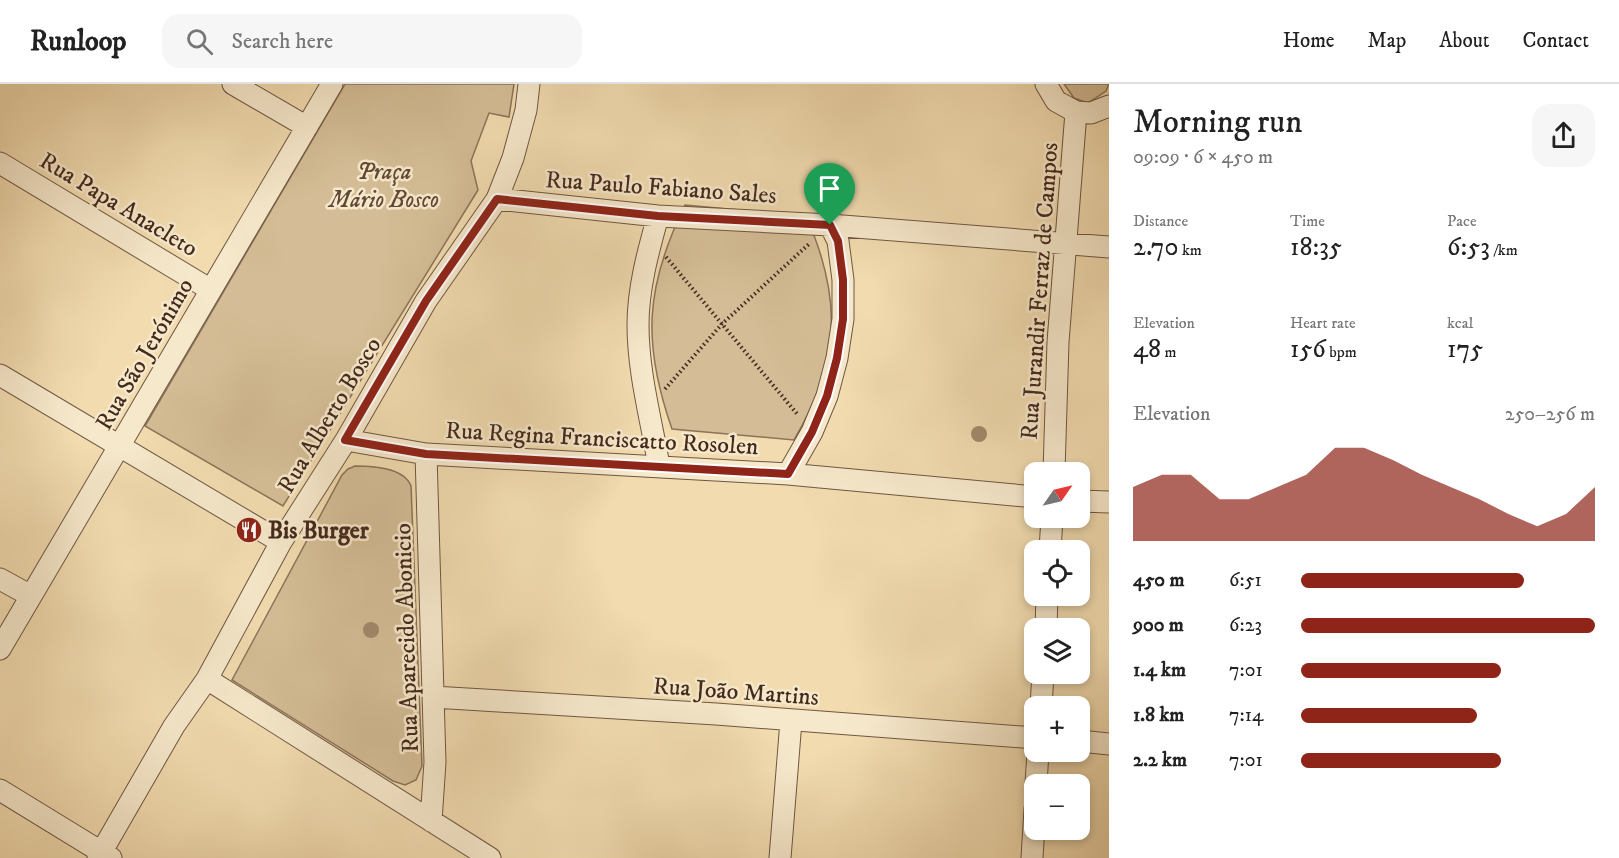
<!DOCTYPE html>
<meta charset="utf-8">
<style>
body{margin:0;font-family:"IM FELL DW Pica",serif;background:#f6f6f6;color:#222;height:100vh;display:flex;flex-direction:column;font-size:22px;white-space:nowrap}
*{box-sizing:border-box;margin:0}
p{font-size:20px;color:#767676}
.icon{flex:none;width:33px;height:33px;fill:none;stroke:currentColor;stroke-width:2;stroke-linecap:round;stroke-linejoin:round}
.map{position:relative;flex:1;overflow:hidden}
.side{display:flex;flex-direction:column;background:#fff;width:510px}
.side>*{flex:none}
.needle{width:39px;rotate:56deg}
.buttons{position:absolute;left:1024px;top:378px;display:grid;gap:12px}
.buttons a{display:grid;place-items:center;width:66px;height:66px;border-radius:12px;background:#fff;box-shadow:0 3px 9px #0003;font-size:30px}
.pin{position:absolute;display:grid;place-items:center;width:51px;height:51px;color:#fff;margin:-62px -26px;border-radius:50% 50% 50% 0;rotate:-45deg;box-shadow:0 0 6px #0007}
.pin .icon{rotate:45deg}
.round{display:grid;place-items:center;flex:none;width:63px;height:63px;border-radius:18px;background:#f6f6f6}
.summary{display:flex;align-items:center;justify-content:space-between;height:102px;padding:0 24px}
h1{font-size:33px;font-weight:600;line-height:45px}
.stats{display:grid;grid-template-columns:repeat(3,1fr);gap:9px;height:102px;padding:6px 24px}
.stats div{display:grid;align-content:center}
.stats b{font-size:26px;font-weight:600}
.stats small{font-size:16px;font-weight:400}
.stats p{font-size:16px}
.chart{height:168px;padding:12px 24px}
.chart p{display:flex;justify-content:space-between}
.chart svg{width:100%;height:108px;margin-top:6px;fill:#8f2418;opacity:.7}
ul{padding:0 24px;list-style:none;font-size:20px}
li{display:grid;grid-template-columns:96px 72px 1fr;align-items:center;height:45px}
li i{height:15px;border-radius:8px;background:#8f2418}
header{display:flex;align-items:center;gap:36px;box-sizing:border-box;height:84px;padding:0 30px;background:#fff;border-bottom:2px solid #e0e0e0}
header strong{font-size:28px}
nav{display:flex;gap:33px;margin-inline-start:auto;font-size:21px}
.search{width:420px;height:54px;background:#f6f6f6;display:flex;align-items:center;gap:15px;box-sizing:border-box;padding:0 21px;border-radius:18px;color:#767676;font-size:22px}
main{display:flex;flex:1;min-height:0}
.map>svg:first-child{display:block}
</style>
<header>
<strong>Runloop</strong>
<div class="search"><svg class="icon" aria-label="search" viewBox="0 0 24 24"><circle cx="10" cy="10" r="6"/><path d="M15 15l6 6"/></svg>Search here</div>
<nav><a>Home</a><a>Map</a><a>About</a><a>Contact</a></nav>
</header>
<main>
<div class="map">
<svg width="1109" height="774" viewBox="0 0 1109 774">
<rect width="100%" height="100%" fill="#f1dbaf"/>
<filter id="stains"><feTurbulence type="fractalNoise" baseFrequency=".00333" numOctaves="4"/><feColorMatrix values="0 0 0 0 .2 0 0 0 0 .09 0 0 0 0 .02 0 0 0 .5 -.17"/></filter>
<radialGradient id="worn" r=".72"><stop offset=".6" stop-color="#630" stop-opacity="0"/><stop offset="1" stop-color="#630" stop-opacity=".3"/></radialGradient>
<path fill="#d4bd96" stroke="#8c735a" stroke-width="1.5" d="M345,0H514L509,33L489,29L471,77L478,106L283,422L145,342Z
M1064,0H1109L1106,7L1088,19L1074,14Z
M685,121L806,132C843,215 840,277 794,356L672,345C642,259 645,203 685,121Z
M355,382C372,382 404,383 411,402L422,682L416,696L405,701L393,697L232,596L342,391L348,385Z"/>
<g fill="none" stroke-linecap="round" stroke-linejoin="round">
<defs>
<path id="minor" d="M233,0L307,43
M1046,0L1056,17L1076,28L1091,29L1109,22
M0,79L211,206
M497,115L658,132L830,141L1109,163
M658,132C648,168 638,204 638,241C638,288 651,335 659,382
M0,291L281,458
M346,356L426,370L788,390L1035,413
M426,370L435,678L431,737
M1054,388L1058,258L1076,28
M788,390L812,348L827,312L837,274L843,235V196L838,157L830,141
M1080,417L1109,418
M1050,466L1052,434
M0,495L31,512
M1046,544L1047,512
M0,565L332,0
M207,595L490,774
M433,613L716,630L1035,654
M1041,622L1043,590
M1080,657L1109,660
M1036,700L1038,668
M0,706L111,774
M98,774L174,642L207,595L281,458L346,356L426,217L497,115L513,74L526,26L529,0
M780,774L791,637
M1032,774L1035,725"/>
</defs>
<use href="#minor" stroke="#6f5642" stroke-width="23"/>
<path stroke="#44291d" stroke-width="4" stroke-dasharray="1.5 3" stroke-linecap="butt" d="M666,173L798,331
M665,305L722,240L810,159"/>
<use href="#minor" stroke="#f6e8cb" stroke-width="21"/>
</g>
<g fill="#a28a6c">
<circle cx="979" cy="350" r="8"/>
<circle cx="371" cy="546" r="8"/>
</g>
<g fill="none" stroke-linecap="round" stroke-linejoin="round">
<defs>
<path id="route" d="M497,115L658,132L830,141L838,157L843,196V235L837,274L827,312L812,348L788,390L426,370L345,356L426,217Z"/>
</defs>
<use href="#route" stroke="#fff" stroke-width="12"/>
<use href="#route" stroke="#8f2418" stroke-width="8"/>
</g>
<defs>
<symbol id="restaurant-disc" viewBox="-11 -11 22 22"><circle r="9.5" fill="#8f2418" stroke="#f6e8cb"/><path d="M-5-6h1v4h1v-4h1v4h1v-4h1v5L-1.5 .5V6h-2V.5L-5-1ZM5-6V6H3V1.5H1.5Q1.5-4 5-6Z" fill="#fff"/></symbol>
</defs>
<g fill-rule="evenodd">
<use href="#restaurant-disc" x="234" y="431" width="30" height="30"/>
</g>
<g text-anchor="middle" stroke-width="5" stroke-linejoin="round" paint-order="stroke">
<g font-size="24" font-style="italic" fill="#614735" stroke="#f6e8cb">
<text x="384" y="95">Praça<tspan x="384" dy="28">Mário Bosco</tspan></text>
</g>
<g font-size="24" fill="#44291d" stroke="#f6e8cb">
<text transform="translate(661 103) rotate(4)" y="8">Rua Paulo Fabiano Sales</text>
<text transform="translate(119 120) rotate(31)" y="8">Rua Papa Anacleto</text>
<text transform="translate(1039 207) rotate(-86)" y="8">Rua Jurandir Ferraz de Campos</text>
<text transform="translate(144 270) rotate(-60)" y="8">Rua São Jerónimo</text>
<text transform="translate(329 331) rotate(-59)" y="8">Rua Alberto Bosco</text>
<text transform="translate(602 354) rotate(3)" y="8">Rua Regina Franciscatto Rosolen</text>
<text transform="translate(406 554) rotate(-92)" y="8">Rua Aparecido Abonicio</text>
<text transform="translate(736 607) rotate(4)" y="8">Rua João Martins</text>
</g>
<g font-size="24" font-weight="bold" fill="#44291d" stroke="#f6e8cb" text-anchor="start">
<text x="268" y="454">Bis Burger</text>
</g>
</g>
<rect width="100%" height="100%" filter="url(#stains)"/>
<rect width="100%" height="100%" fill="url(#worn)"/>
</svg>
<div class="buttons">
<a><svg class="needle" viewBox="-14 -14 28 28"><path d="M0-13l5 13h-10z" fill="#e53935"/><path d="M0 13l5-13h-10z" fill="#767676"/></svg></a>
<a><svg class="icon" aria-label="locate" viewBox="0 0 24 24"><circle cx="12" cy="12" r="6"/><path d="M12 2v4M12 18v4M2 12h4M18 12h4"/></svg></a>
<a><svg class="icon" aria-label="layers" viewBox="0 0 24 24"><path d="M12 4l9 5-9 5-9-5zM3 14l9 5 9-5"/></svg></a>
<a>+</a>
<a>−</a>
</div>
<div class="pin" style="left:830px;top:141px;background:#1e9e55"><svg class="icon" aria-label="arrive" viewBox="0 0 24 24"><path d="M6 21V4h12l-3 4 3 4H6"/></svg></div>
</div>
<section class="side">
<div class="summary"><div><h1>Morning run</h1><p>09:09 · 6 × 450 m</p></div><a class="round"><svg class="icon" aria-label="share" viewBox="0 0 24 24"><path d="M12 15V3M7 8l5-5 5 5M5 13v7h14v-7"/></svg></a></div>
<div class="stats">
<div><p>Distance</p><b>2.70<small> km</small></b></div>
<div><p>Time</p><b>18:35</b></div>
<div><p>Pace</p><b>6:53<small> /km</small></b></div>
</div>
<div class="stats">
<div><p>Elevation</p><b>48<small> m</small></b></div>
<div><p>Heart rate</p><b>156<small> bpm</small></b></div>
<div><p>kcal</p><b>175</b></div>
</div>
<div class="chart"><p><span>Elevation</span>250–256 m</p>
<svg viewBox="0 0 160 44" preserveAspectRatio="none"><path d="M0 44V22L10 17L20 17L30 27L40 27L50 22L60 17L70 6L80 6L90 11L100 17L110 22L120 27L130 33L140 38L150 33L160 22V44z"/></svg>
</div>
<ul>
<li><b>450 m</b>6:51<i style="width:76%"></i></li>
<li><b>900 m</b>6:23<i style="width:100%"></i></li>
<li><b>1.4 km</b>7:01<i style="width:68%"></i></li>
<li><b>1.8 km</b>7:14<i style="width:60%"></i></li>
<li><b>2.2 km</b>7:01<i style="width:68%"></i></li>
</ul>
</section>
</main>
